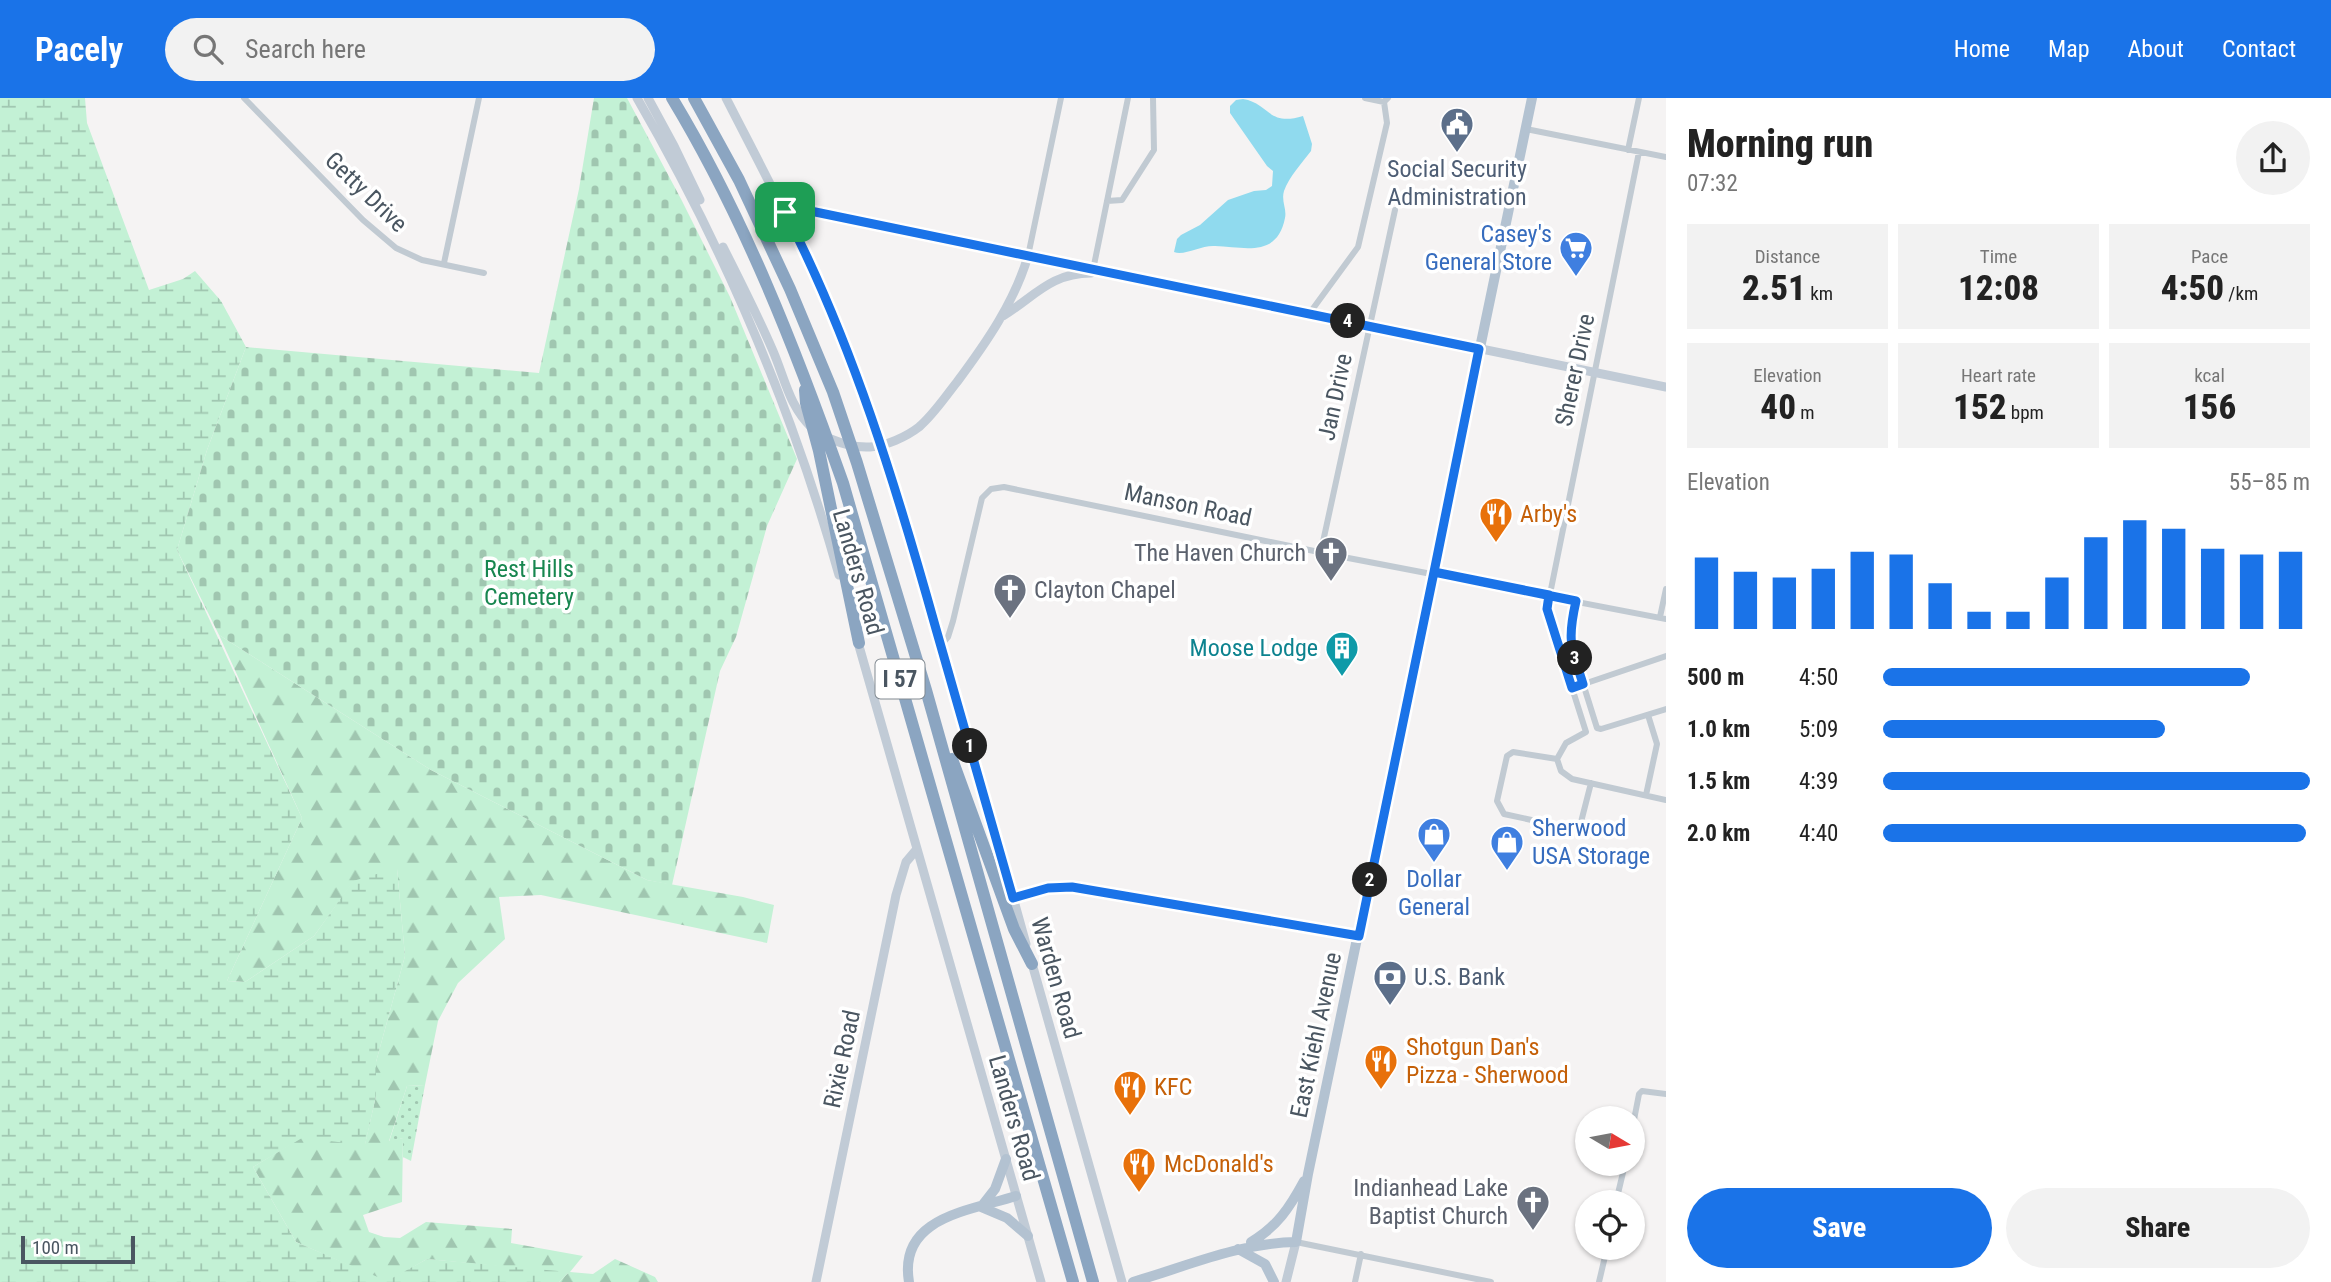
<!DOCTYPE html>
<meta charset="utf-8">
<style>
body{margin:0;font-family:"Roboto Condensed",sans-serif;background:#f2f2f2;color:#222;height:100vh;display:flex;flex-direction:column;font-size:26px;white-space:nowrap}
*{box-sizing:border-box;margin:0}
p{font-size:23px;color:#767676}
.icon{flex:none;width:38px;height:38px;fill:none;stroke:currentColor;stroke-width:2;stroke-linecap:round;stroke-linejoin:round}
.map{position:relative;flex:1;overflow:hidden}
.panel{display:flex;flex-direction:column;background:#fff;width:665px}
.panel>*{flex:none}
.needle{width:46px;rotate:100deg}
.buttons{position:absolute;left:1575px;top:1008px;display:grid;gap:14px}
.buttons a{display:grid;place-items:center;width:70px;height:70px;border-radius:50%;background:#fff;box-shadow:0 2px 5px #0004;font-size:35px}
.scale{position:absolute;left:21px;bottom:18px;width:114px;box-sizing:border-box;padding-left:7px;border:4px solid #4a5661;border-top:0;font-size:19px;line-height:24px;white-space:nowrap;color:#4a5661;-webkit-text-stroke:5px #fff;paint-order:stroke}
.pin{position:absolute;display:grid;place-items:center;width:60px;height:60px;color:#fff;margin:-30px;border-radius:14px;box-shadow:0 4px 10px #0006}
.km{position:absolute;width:35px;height:35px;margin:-18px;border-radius:50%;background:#222;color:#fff;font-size:19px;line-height:35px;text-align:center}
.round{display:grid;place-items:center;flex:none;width:74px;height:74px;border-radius:37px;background:#f2f2f2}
.overview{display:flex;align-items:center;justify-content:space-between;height:119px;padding:0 21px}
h1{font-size:38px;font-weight:800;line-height:52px}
.stats{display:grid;grid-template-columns:repeat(3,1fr);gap:10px;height:119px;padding:7px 21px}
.stats div{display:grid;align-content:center;border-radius:0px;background:#f2f2f2;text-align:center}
.stats b{font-size:35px;font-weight:800}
.stats small{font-size:19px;font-weight:400}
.stats p{font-size:19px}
.chart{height:196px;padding:14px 21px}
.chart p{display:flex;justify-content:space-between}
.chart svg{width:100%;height:126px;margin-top:7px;stroke:#1a73e8;stroke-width:6}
.button{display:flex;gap:14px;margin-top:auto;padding:14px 21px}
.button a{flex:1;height:80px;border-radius:42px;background:#1a73e8;color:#fff;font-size:28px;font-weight:800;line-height:80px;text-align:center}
.button a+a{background:#f2f2f2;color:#222}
ul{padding:0 21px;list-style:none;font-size:23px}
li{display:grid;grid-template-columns:112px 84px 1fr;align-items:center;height:52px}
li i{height:18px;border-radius:9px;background:#1a73e8}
header{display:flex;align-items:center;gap:42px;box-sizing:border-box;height:98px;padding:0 35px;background:#1a73e8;color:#fff}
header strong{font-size:33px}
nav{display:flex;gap:38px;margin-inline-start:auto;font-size:24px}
.search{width:490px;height:63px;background:#f2f2f2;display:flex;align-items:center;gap:18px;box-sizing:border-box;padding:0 24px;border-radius:38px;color:#767676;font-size:26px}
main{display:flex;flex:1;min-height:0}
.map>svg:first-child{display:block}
</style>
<header>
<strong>Pacely</strong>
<div class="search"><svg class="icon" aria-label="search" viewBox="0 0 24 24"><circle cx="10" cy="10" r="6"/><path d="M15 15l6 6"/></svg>Search here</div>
<nav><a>Home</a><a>Map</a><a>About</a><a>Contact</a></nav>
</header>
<main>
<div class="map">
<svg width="1666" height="1184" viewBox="0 0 1666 1184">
<defs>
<pattern id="grass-dots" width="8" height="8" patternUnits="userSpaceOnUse" patternTransform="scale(1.75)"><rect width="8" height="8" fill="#c3f1d5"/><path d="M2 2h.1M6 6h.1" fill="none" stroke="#a0c6b0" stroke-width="1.8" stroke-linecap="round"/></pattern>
<pattern id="forest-firs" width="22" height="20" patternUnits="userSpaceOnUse" patternTransform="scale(1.75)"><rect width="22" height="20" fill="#c3f1d5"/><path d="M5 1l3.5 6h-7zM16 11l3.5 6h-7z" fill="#a0c6b0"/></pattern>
<pattern id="wetland-marsh" width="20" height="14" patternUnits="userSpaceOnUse" patternTransform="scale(1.75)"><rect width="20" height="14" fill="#c3f1d5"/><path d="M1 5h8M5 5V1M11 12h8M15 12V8" fill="none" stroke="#a0c6b0"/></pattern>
<pattern id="cemetery-stones" width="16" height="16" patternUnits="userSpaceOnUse" patternTransform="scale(1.75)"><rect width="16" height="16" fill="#c3f1d5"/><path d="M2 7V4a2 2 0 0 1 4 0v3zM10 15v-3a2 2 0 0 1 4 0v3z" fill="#a0c6b0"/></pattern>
</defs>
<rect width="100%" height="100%" fill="#f5f3f3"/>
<path fill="url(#grass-dots)" d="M425,987L411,1063L403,1059V1040L389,1044L407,988Z"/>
<path fill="url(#forest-firs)" d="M219,537L431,672L647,782L743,799L774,807L767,845L541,797L499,799L505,841L458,885L438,923L425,987L407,988L389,1043L403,1040L402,1104L363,1117L369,1134L384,1139L400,1140L426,1124L512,1131L511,1145L583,1158L570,1174L593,1176L615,1161L655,1179L658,1184H559L568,1175L427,1161L387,1184L296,1144L253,1069L302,1039L365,1046L376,998V964L405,858L397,771L353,784L314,838L245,884L227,883L302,720Z"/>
<path fill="url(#wetland-marsh)" d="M0,0H85L87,25L149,192L183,181L195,173L221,203L246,249L207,352L177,452L302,720L227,883L245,884L314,838L353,783L397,770L405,858L376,964V998L365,1047L302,1040L253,1069L296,1144L387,1183L427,1161L569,1174L559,1184H0Z"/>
<path fill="url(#cemetery-stones)" d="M594,0H627L681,101L730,199L797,361L767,428L736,539L720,573L672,787L647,782L431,672L219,537L177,452L207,352L246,249L539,275L579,91Z"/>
<path fill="#90daee" d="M1243,1C1269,5 1268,29 1303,18L1312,46L1311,53C1302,65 1289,79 1284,93C1281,103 1287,111 1285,120C1277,160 1245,149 1215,148C1201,147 1185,158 1174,154L1177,141L1181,137L1200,127L1228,102L1254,93L1266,92L1272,88L1273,73L1267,68L1230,15V8L1236,2Z"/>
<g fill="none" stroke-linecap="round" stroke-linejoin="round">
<path stroke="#c1cad2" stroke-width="6" d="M244,0L363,122L396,150L422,162L484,175
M1365,0L1384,4
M1526,31L1666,59
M1628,52L1639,0
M1639,54L1547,511L1586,634L1566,645L1557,661L1561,673L1572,681L1666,702
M1107,103L1122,102L1154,52L1153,0
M1028,158L1061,0
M444,165L479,0
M1093,172L1128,0
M1309,216L1358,149L1387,25L1384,4L1388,0
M1321,453L1395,112
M1576,503L1569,533L1570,544L1597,630L1601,631L1666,611
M1660,519L1666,491
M941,547L948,539L953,523L982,400L991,391L1004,389L1343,459L1666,521
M1572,590L1666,558
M1557,661L1513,654L1507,658L1497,703L1504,716L1573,731L1580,728L1591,685
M1646,697L1657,646L1648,617
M1013,800L1048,790L1072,789L1359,838
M1633,1027L1639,996L1642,993L1666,996
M1616,1104L1625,1066
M1296,1144L1491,1184
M1355,1184L1361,1156
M1599,1184L1607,1150"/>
<path stroke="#c1cbd6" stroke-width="9" d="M637,0C724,150 792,310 839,477
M648,0L674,48L700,102
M726,0C771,88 818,175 853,268C888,358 913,452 940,545C970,645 998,745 1026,846
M785,114L796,110L1666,289
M723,149C740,183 758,218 773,253C785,281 789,308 812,330
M1003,218C1035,198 1051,175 1091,175
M823,338C838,344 853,350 870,349C886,348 906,339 919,329C934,316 945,299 957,284C986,245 1014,205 1028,158
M857,541L1041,1184
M1031,862L1122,1184
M816,1184L896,797L906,764L917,751
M1286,1184L1296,1144"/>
<path stroke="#b3c2d1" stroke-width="10" d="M1006,1061L995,1091L981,1109L1007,1120L1028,1138
M1251,1144C1277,1129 1290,1109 1304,1083
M1238,1151L1265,1166L1274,1184
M909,1184C898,1119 969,1113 1016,1098
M1133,1184C1187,1168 1239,1145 1296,1144L1308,1076L1532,0"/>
<path stroke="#8ba5c1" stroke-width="12" d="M672,0C745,121 796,252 843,385L1073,1184
M694,0L739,82L790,191L833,294L857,365L926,592L1093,1184
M805,292L806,305L819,353L859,545
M952,661L1014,831L1032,866"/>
</g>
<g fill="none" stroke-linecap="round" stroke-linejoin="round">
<defs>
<path id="route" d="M785,114C853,246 896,388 936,531C962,621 987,711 1013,800L1048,790L1072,789L1359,838L1434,474L1549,497L1547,511L1572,590L1583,586C1571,548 1567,543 1576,503C1529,493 1481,484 1434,474L1479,251L796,110L785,114"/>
</defs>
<use href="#route" stroke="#fff" stroke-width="14"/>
<use href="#route" stroke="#1a73e8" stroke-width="9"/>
</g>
<defs>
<symbol id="civic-pin" viewBox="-11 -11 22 30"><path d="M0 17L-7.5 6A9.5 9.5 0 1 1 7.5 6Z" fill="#5c6f8a" stroke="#fff"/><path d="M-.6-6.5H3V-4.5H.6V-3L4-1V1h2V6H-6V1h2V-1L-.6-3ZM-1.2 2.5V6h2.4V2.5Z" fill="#fff"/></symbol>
<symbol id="supermarket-pin" viewBox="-11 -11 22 30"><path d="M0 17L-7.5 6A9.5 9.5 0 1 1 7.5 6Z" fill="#3f7fe0" stroke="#fff"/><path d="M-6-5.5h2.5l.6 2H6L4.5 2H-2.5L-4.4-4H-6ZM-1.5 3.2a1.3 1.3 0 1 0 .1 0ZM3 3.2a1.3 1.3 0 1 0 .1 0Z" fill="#fff"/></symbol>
<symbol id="restaurant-pin" viewBox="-11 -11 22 30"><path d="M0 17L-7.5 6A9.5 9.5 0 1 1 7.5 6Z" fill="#e8710a" stroke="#fff"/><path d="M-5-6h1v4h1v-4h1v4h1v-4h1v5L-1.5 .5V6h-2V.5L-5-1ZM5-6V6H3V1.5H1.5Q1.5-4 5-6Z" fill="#fff"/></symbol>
<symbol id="church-pin" viewBox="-11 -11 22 30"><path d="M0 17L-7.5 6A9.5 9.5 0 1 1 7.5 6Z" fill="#6b7280" stroke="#fff"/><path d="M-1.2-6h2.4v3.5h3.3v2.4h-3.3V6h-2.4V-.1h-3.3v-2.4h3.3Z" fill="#fff"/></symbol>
<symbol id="building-pin" viewBox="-11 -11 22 30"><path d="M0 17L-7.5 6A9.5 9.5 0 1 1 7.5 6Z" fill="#0f9aa8" stroke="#fff"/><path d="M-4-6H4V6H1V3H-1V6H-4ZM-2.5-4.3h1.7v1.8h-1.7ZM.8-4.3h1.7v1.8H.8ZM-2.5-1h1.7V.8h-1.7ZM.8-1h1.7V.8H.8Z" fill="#fff"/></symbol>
<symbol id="shop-pin" viewBox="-11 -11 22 30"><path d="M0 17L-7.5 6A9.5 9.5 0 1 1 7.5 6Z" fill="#3f7fe0" stroke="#fff"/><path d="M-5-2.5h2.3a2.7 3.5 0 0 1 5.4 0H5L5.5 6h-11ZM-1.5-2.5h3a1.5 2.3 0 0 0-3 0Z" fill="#fff"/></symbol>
<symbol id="bank-pin" viewBox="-11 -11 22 30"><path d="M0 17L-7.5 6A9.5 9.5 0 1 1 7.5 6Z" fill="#5c6f8a" stroke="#fff"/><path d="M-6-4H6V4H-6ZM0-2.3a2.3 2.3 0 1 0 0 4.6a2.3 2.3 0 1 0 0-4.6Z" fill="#fff"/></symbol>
</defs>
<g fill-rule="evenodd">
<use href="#civic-pin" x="1438" y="7" width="38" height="52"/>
<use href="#supermarket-pin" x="1557" y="131" width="38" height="52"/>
<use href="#restaurant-pin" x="1477" y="397" width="38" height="52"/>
<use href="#church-pin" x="1312" y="436" width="38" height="52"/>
<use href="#church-pin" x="991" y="473" width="38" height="52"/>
<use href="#building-pin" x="1323" y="531" width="38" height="52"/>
<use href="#shop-pin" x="1415" y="717" width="38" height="52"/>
<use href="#shop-pin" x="1488" y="725" width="38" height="52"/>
<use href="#bank-pin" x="1371" y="860" width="38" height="52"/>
<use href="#restaurant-pin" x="1362" y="944" width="38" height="52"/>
<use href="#restaurant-pin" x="1111" y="970" width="38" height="52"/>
<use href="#restaurant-pin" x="1120" y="1047" width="38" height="52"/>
<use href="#church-pin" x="1514" y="1085" width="38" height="52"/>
</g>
<g text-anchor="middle" stroke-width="7" stroke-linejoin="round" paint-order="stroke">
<rect fill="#fff" stroke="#808990" stroke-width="2" x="875.5" y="561.5" width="49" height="39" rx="5"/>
<g font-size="23" font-weight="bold" fill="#4a5661">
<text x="900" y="589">I 57</text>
</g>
<g font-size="24" fill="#4e5e75" stroke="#fff">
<text x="1457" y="79">Social Security<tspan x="1457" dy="28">Administration</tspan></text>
<text x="1414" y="887" text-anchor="start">U.S. Bank</text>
</g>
<g font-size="24" fill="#4a5661" stroke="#fff">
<text transform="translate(366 94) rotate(44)" y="8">Getty Drive</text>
<text transform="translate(1575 272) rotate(-78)" y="8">Sherer Drive</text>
<text transform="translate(1335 299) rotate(-78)" y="8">Jan Drive</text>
<text transform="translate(1188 407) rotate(12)" y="8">Manson Road</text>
<text transform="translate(858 474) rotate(74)" y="8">Landers Road</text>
<text transform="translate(1056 880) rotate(74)" y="8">Warden Road</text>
<text transform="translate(1316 937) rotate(-78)" y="8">East Kiehl Avenue</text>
<text transform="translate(842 961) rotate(-78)" y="8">Rixie Road</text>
<text transform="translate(1014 1020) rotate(74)" y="8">Landers Road</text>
</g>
<g font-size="24" fill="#366cbe" stroke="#fff" text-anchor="end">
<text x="1552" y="144">Casey's<tspan x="1552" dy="28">General Store</tspan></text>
<text x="1532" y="738" text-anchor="start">Sherwood<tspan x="1532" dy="28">USA Storage</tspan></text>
<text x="1434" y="789" text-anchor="middle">Dollar<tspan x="1434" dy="28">General</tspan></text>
</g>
<g font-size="24" fill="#c56008" stroke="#fff" text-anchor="start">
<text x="1520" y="424">Arby's</text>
<text x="1406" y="957">Shotgun Dan's<tspan x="1406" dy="28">Pizza - Sherwood</tspan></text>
<text x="1154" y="997">KFC</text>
<text x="1164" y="1074">McDonald's</text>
</g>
<g font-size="24" fill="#5b616d" stroke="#fff" text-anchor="end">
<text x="1306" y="463">The Haven Church</text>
<text x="1034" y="500" text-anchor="start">Clayton Chapel</text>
<text x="1508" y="1098">Indianhead Lake<tspan x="1508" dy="28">Baptist Church</tspan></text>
</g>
<g font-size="24" fill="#17864f" stroke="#fff">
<text x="529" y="479">Rest Hills<tspan x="529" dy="28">Cemetery</tspan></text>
</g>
<g font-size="24" fill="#0d838f" stroke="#fff" text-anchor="end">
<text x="1318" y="558">Moose Lodge</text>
</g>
</g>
</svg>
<div class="buttons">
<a><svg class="needle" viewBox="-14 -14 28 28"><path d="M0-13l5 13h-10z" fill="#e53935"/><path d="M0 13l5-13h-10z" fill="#767676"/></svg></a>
<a><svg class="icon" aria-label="locate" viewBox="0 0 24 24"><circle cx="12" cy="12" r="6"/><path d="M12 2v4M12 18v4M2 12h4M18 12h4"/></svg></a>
</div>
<div class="scale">100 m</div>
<div class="pin" style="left:785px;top:114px;background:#1e9e55"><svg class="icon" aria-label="arrive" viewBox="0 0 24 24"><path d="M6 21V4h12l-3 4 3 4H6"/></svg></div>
<b class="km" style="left:970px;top:648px">1</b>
<b class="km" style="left:1370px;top:782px">2</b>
<b class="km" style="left:1575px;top:560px">3</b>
<b class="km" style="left:1348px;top:223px">4</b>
</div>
<section class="panel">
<div class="overview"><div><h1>Morning run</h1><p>07:32</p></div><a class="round"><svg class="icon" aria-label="share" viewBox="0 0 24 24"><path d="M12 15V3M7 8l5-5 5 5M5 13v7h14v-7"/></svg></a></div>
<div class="stats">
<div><p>Distance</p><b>2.51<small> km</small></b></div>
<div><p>Time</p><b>12:08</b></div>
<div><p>Pace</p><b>4:50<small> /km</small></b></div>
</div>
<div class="stats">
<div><p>Elevation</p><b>40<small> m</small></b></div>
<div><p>Heart rate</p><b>152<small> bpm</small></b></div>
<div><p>kcal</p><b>156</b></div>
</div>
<div class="chart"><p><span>Elevation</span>55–85 m</p>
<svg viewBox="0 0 160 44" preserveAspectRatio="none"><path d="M5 44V19M15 44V24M25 44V26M35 44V23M45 44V17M55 44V18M65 44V28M75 44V38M85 44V38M95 44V26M105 44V12M115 44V6M125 44V9M135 44V16M145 44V18M155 44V17"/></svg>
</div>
<ul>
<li><b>500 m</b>4:50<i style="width:86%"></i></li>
<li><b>1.0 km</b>5:09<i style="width:66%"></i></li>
<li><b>1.5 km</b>4:39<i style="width:100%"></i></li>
<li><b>2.0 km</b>4:40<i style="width:99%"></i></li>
</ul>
<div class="button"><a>Save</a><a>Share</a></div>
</section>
</main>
